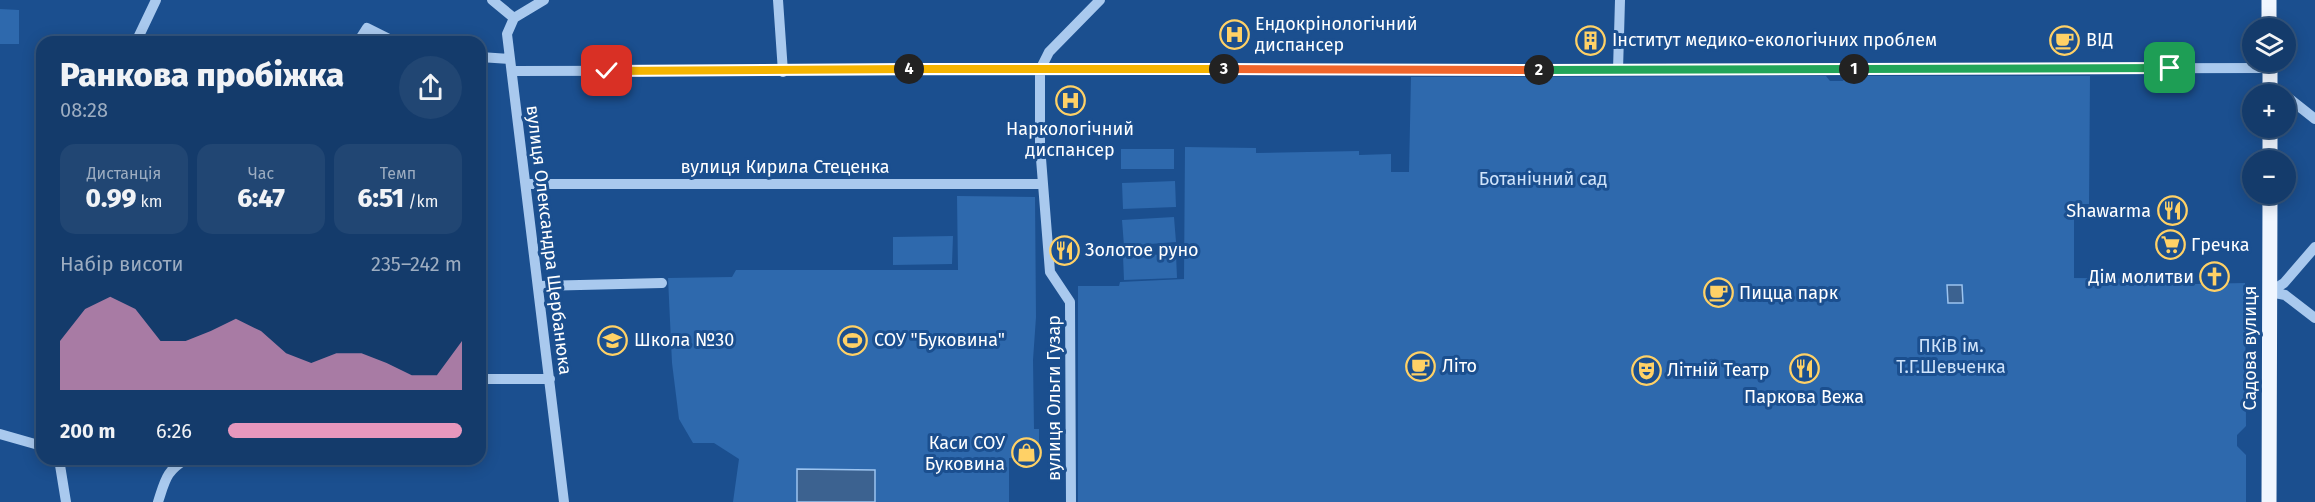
<!DOCTYPE html>
<html lang="uk">
<meta charset="utf-8">
<style>
body{margin:0;font-family:"Fira Sans",sans-serif;background:#214673;color:#f1f3f6;height:100vh;display:flex;flex-direction:column;font-size:22px;white-space:nowrap}
*{box-sizing:border-box;margin:0}
p{font-size:20px;color:#9dadc1}
.icon{flex:none;width:33px;height:33px;fill:none;stroke:currentColor;stroke-width:2;stroke-linecap:round;stroke-linejoin:round}
.map{position:relative;flex:1;overflow:hidden}
.details{position:absolute;left:36px;top:36px;width:450px;height:429px;display:flex;flex-direction:column;background:#143b6b;border-radius:18px;box-shadow:0 3px 15px #0003,0 0 0 2px #33557e}
.details>*{flex:none}
.tools{position:absolute;left:2242px;top:18px;display:grid;gap:12px}
.tools a{display:grid;place-items:center;width:54px;height:54px;border-radius:50%;background:#143b6b;box-shadow:0 3px 15px #0003,0 0 0 2px #33557e;font-size:30px}
.pin{position:absolute;display:grid;place-items:center;width:51px;height:51px;color:#fff;margin:-26px;border-radius:12px;box-shadow:0 3px 9px #0006}
.km{position:absolute;width:30px;height:30px;margin:-15px;border-radius:50%;background:#222;color:#fff;font-size:16px;line-height:30px;text-align:center}
.round{display:grid;place-items:center;flex:none;width:63px;height:63px;border-radius:32px;background:#214673}
.overview{display:flex;align-items:center;justify-content:space-between;height:102px;padding:0 24px}
h1{font-size:33px;font-weight:800;line-height:45px}
.stats{display:grid;grid-template-columns:repeat(3,1fr);gap:9px;height:102px;padding:6px 24px}
.stats div{display:grid;align-content:center;border-radius:15px;background:#214673;text-align:center}
.stats b{font-size:26px;font-weight:800}
.stats small{font-size:16px;font-weight:400}
.stats p{font-size:16px}
.chart{height:168px;padding:12px 24px}
.chart p{display:flex;justify-content:space-between}
.chart svg{width:100%;height:108px;margin-top:6px;fill:#e797bd;opacity:.7}
ul{padding:0 24px;list-style:none;font-size:20px}
li{display:grid;grid-template-columns:96px 72px 1fr;align-items:center;height:45px}
li i{height:15px;border-radius:8px;background:#e797bd}
.map>svg:first-child{display:block}
</style>
<div class="map">
<svg width="2315" height="502" viewBox="0 0 2315 502">
<rect width="100%" height="100%" fill="#1b4f8f"/>
<path fill="#2e69ad" d="M0,9L19,10V44H0Z
M1826,76L1830,81H1843L1846,76H2090L2089,204H2074V278L2168,279L2196,284L2245,283L2246,426L2237,435V446L2246,455V502H1078V286H1119L1120,282L1184,279L1185,147L1256,148V153L1359,151V155L1391,154V172H1409L1411,77Z
M1121,149H1174V169H1121Z
M1175,181L1176,207L1123,209L1122,183Z
M957,196L1035,197L1036,317L1033,360L1034,429H1039V458H1009V502H733L739,459L714,443H693L679,419L672,363L668,278L732,277L736,270H958Z
M1174,217L1176,242L1124,246L1122,220Z
M953,236L952,264L893,265V237Z
M1176,254L1177,278L1124,280L1123,256Z"/>
<path fill="#3c6290" stroke="#9cc4f0" stroke-width="1.5" d="M1947,285H1962L1963,303H1948Z
M797,469L875,470V502H797Z"/>
<g fill="none" stroke-linecap="round" stroke-linejoin="round">
<path stroke="#a9c9ee" stroke-width="10" d="M492,0L514,18
M544,0L514,18L507,34L564,502
M778,0L783,72
M136,42L156,0
M358,42L367,28L395,42
M480,57L510,59
M1618,70L1620,0
M512,71L2270,68
M2286,96L2315,119
M526,184H1043
M539,286L662,283
M42,288L39,296L42,333
M2270,292L2284,283L2315,247
M2270,292L2285,295L2315,318
M480,379H550
M0,434L42,446
M59,459L66,502
M158,502C165,481 166,470 187,459
M1071,502L1070,302L1050,272L1040,146V70L1049,52L1100,0"/>
<path stroke="#f0f6ff" stroke-width="15" d="M2269,0V28
M2270,62V94
M2270,160V128
M2269,502L2270,194"/>
</g>
<g fill="none" stroke-linecap="round" stroke-linejoin="round">
<defs>
<path id="split-1" d="M1854,69L2170,68"/>
<path id="split-2" d="M1539,70L1854,69"/>
<path id="split-3" d="M1224,69L1539,70"/>
<path id="split-4" d="M909,69H1224"/>
<path id="split-5" d="M607,71L909,69"/>
</defs>
<use href="#split-1" stroke="#fff" stroke-width="12"/>
<use href="#split-2" stroke="#fff" stroke-width="12"/>
<use href="#split-3" stroke="#fff" stroke-width="12"/>
<use href="#split-4" stroke="#fff" stroke-width="12"/>
<use href="#split-5" stroke="#fff" stroke-width="12"/>
<use href="#split-1" stroke="#22a559" stroke-width="8"/>
<use href="#split-2" stroke="#22a559" stroke-width="8"/>
<use href="#split-3" stroke="#f0652b" stroke-width="8"/>
<use href="#split-4" stroke="#f5b400" stroke-width="8"/>
<use href="#split-5" stroke="#f5b400" stroke-width="8"/>
</g>
<defs>
<symbol id="hospital-ring" viewBox="-11 -11 22 22"><circle r="9.5" fill="#1b4f8f" stroke="#ffd166" stroke-width="1.5"/><path d="M-5-5h3v3.5h4V-5h3V5h-3V1.5h-4V5h-3Z" fill="#ffd166"/></symbol>
<symbol id="building-ring" viewBox="-11 -11 22 22"><circle r="9.5" fill="#1b4f8f" stroke="#ffd166" stroke-width="1.5"/><path d="M-4-6H4V6H1V3H-1V6H-4ZM-2.5-4.3h1.7v1.8h-1.7ZM.8-4.3h1.7v1.8H.8ZM-2.5-1h1.7V.8h-1.7ZM.8-1h1.7V.8H.8Z" fill="#ffd166"/></symbol>
<symbol id="cafe-ring" viewBox="-11 -11 22 22"><circle r="9.5" fill="#1b4f8f" stroke="#ffd166" stroke-width="1.5"/><path d="M-5.5-4.5H6V0H3Q3 3.5 0 3.5H-2.5Q-5.5 3.5-5.5 0ZM3-3.2v2h1.7v-2ZM-6 4.5H4V6H-6Z" fill="#ffd166"/></symbol>
<symbol id="restaurant-ring" viewBox="-11 -11 22 22"><circle r="9.5" fill="#1b4f8f" stroke="#ffd166" stroke-width="1.5"/><path d="M-5-6h1v4h1v-4h1v4h1v-4h1v5L-1.5 .5V6h-2V.5L-5-1ZM5-6V6H3V1.5H1.5Q1.5-4 5-6Z" fill="#ffd166"/></symbol>
<symbol id="supermarket-ring" viewBox="-11 -11 22 22"><circle r="9.5" fill="#1b4f8f" stroke="#ffd166" stroke-width="1.5"/><path d="M-6-5.5h2.5l.6 2H6L4.5 2H-2.5L-4.4-4H-6ZM-1.5 3.2a1.3 1.3 0 1 0 .1 0ZM3 3.2a1.3 1.3 0 1 0 .1 0Z" fill="#ffd166"/></symbol>
<symbol id="church-ring" viewBox="-11 -11 22 22"><circle r="9.5" fill="#1b4f8f" stroke="#ffd166" stroke-width="1.5"/><path d="M-1.2-6h2.4v3.5h3.3v2.4h-3.3V6h-2.4V-.1h-3.3v-2.4h3.3Z" fill="#ffd166"/></symbol>
<symbol id="school-ring" viewBox="-11 -11 22 22"><circle r="9.5" fill="#1b4f8f" stroke="#ffd166" stroke-width="1.5"/><path d="M0-5L7-2L0 1L-7-2ZM-4 1L0 2.5L4 1V4Q0 6-4 4Z" fill="#ffd166"/></symbol>
<symbol id="stadium-ring" viewBox="-11 -11 22 22"><circle r="9.5" fill="#1b4f8f" stroke="#ffd166" stroke-width="1.5"/><path d="M0-5a6.5 5 0 1 0 0 10a6.5 5 0 1 0 0-10ZM-3.5-1.8h7v3.6h-7Z" fill="#ffd166"/></symbol>
<symbol id="theatre-ring" viewBox="-11 -11 22 22"><circle r="9.5" fill="#1b4f8f" stroke="#ffd166" stroke-width="1.5"/><path d="M-5-5.5Q0-4 5-5.5V0Q5 5 0 6Q-5 5-5 0ZM-3.3-2.5H-1v1.5H-3.3ZM1-2.5H3.3v1.5H1ZM-2.8 1Q0 5.5 2.8 1Z" fill="#ffd166"/></symbol>
<symbol id="shop-ring" viewBox="-11 -11 22 22"><circle r="9.5" fill="#1b4f8f" stroke="#ffd166" stroke-width="1.5"/><path d="M-5-2.5h2.3a2.7 3.5 0 0 1 5.4 0H5L5.5 6h-11ZM-1.5-2.5h3a1.5 2.3 0 0 0-3 0Z" fill="#ffd166"/></symbol>
</defs>
<g fill-rule="evenodd">
<use href="#hospital-ring" x="1218" y="18" width="33" height="33"/>
<use href="#building-ring" x="1574" y="24" width="33" height="33"/>
<use href="#cafe-ring" x="2048" y="24" width="33" height="33"/>
<use href="#hospital-ring" x="1054" y="84" width="33" height="33"/>
<use href="#restaurant-ring" x="2156" y="194" width="33" height="33"/>
<use href="#supermarket-ring" x="2154" y="228" width="33" height="33"/>
<use href="#restaurant-ring" x="1048" y="234" width="33" height="33"/>
<use href="#church-ring" x="2198" y="260" width="33" height="33"/>
<use href="#cafe-ring" x="1702" y="276" width="33" height="33"/>
<use href="#school-ring" x="596" y="324" width="33" height="33"/>
<use href="#stadium-ring" x="836" y="324" width="33" height="33"/>
<use href="#cafe-ring" x="1404" y="350" width="33" height="33"/>
<use href="#restaurant-ring" x="1788" y="352" width="33" height="33"/>
<use href="#theatre-ring" x="1630" y="354" width="33" height="33"/>
<use href="#shop-ring" x="1010" y="436" width="33" height="33"/>
</g>
<g text-anchor="middle" stroke-width="6" stroke-linejoin="round" paint-order="stroke">
<g font-size="18" fill="#fff" stroke="#1b4f8f" text-anchor="start">
<text x="1255" y="30">Ендокрінологічний<tspan x="1255" dy="21">диспансер</tspan></text>
<text x="1612" y="46">Інститут медико-екологічних проблем</text>
<text x="2086" y="46">ВІД</text>
<text x="1070" y="135" text-anchor="middle">Наркологічний<tspan x="1070" dy="21">диспансер</tspan></text>
<text x="2151" y="217" text-anchor="end">Shawarma</text>
<text x="2191" y="251">Гречка</text>
<text x="1085" y="256">Золотое руно</text>
<text x="2194" y="283" text-anchor="end">Дім молитви</text>
<text x="1739" y="299">Пицца парк</text>
<text x="634" y="346">Школа №30</text>
<text x="874" y="346">СОУ "Буковина"</text>
<text x="1442" y="372">Літо</text>
<text x="1667" y="376">Літній Театр</text>
<text x="1804" y="403" text-anchor="middle">Паркова Вежа</text>
<text x="1005" y="449" text-anchor="end">Каси СОУ<tspan x="1005" dy="21">Буковина</tspan></text>
</g>
<g font-size="18" fill="#fff" stroke="#1b4f8f">
<text x="785" y="173">вулиця Кирила Стеценка</text>
<text transform="translate(549 240) rotate(83)" y="6">вулиця Олександра Щербанюка</text>
<text transform="translate(2250 348) rotate(-90)" y="6">Садова вулиця</text>
<text transform="translate(1054 398) rotate(-90)" y="6">вулиця Ольги Гузар</text>
</g>
<g font-size="18" fill="#cfe3fa" stroke="#1b4f8f">
<text x="1543" y="185">Ботанічний сад</text>
<text x="1951" y="352">ПКіВ ім.<tspan x="1951" dy="21">Т.Г.Шевченка</tspan></text>
</g>
</g>
</svg>
<div class="tools">
<a><svg class="icon" aria-label="layers" viewBox="0 0 24 24"><path d="M12 4l9 5-9 5-9-5zM3 14l9 5 9-5"/></svg></a>
<a>+</a>
<a>−</a>
</div>
<div class="pin" style="left:2170px;top:68px;background:#1e9e55"><svg class="icon" aria-label="arrive" viewBox="0 0 24 24"><path d="M6 21V4h12l-3 4 3 4H6"/></svg></div>
<div class="pin" style="left:607px;top:71px;background:#d93025"><svg class="icon" aria-label="check" viewBox="0 0 24 24"><path d="M5 12l5 5 9-10"/></svg></div>
<b class="km" style="left:1854px;top:69px">1</b>
<b class="km" style="left:1539px;top:70px">2</b>
<b class="km" style="left:1224px;top:69px">3</b>
<b class="km" style="left:909px;top:69px">4</b>
<section class="details">
<div class="overview"><div><h1>Ранкова пробіжка</h1><p>08:28</p></div><a class="round"><svg class="icon" aria-label="share" viewBox="0 0 24 24"><path d="M12 15V3M7 8l5-5 5 5M5 13v7h14v-7"/></svg></a></div>
<div class="stats">
<div><p>Дистанція</p><b>0.99<small> km</small></b></div>
<div><p>Час</p><b>6:47</b></div>
<div><p>Темп</p><b>6:51<small> /km</small></b></div>
</div>
<div class="chart"><p><span>Набір висоти</span>235–242 m</p>
<svg viewBox="0 0 160 44" preserveAspectRatio="none"><path d="M0 44V24L10 11L20 6L30 11L40 24L50 24L60 20L70 15L80 20L90 29L100 33L110 29L120 29L130 33L140 38L150 38L160 24V44z"/></svg>
</div>
<ul>
<li><b>200 m</b>6:26<i style="width:100%"></i></li>
</ul>
</section>
</div>
